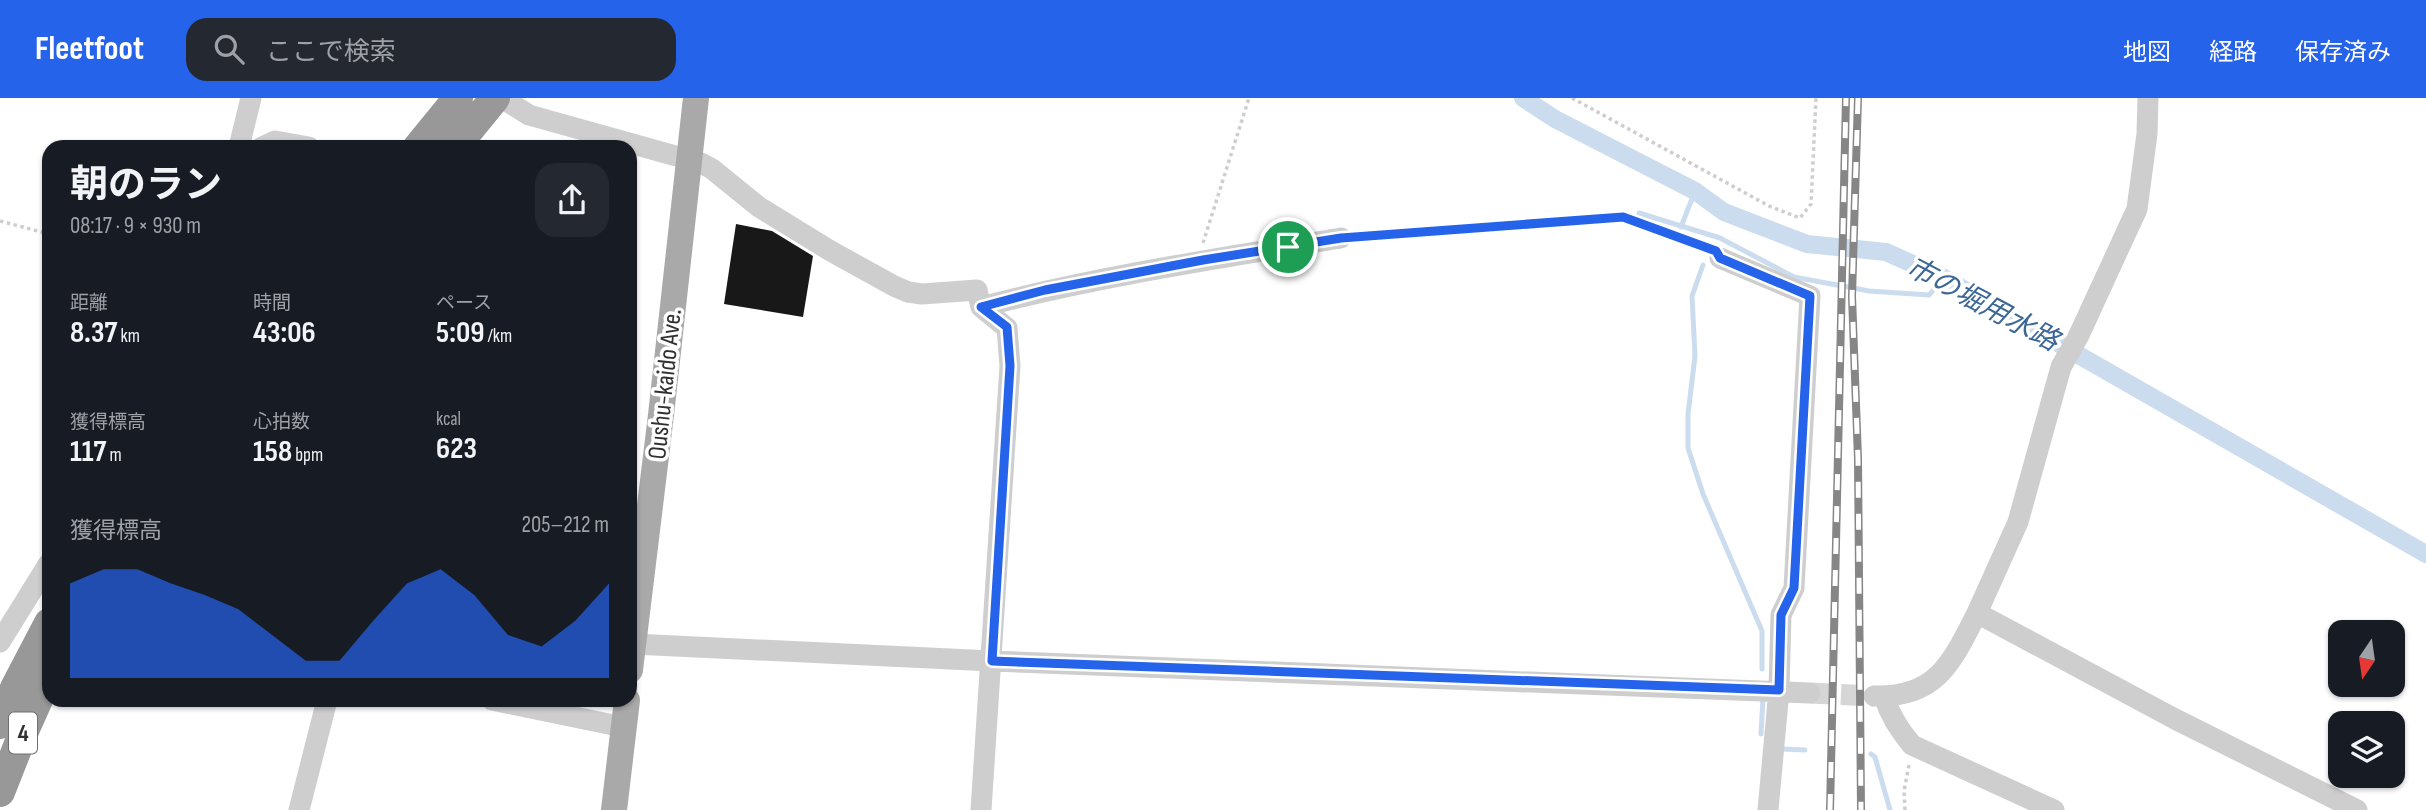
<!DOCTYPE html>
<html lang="ja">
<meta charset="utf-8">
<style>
body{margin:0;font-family:"Sofia Sans Condensed","Noto Sans JP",sans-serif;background:#242831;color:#f1f3f6;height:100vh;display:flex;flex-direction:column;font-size:26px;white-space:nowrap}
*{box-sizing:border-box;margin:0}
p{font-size:23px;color:#9ea1a6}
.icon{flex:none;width:38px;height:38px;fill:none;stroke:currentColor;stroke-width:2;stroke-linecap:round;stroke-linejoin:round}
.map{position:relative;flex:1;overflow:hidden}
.details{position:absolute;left:42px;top:42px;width:595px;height:567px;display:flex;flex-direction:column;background:#171b24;border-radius:21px;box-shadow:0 2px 5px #0004}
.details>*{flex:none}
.needle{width:46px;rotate:193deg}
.controls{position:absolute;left:2328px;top:522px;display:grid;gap:14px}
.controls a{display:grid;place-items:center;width:77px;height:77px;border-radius:14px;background:#171b24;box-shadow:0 2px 5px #0004;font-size:35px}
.pin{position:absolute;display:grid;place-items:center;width:60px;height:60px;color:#fff;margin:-30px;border:4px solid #fff;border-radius:50%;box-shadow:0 2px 7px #0007}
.round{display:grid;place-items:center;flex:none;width:74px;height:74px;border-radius:21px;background:#242831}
.head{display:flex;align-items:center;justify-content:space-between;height:119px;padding:0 28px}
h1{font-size:38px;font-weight:700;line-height:52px}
.stats{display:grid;grid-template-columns:repeat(3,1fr);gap:10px;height:119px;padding:7px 28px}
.stats div{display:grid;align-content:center}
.stats b{font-size:30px;font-weight:700}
.stats small{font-size:19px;font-weight:400}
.stats p{font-size:19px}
.chart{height:196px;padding:14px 28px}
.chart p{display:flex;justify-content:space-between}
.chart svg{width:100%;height:126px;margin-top:7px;fill:#2563eb;opacity:.7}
header{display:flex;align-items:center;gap:42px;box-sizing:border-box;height:98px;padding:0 35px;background:#2563eb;color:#fff}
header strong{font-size:33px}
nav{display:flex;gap:38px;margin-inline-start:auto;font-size:24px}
.search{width:490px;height:63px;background:#242831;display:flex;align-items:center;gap:18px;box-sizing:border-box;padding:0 24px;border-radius:21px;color:#9ea1a6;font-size:26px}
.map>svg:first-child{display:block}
</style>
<header>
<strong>Fleetfoot</strong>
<div class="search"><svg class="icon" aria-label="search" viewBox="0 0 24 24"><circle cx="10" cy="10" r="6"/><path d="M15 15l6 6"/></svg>ここで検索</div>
<nav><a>地図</a><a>経路</a><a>保存済み</a></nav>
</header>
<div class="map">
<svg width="2426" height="712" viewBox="0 0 2426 712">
<rect width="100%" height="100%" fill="#fff"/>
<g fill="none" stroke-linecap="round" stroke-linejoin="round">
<path stroke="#cbdcee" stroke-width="5" d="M1639,115L1720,140L1794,179L1869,193L1929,197L1944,180
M1681,129L1695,93
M1703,167L1692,198L1695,258L1688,316V350L1703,396L1762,533V571
M1761,636L1763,600
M1783,651L1805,652
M1871,656L1875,659L1890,712"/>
<path stroke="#cbdcee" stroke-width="18" d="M1523,0L1555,21L1695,93L1724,114L1807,146L1886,154L1944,180L2426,456"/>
</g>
<path fill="#181818" d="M736,126L772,133L813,158L803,219L724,206Z"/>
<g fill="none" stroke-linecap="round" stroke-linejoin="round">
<path stroke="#d6d6d6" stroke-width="21" stroke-dasharray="21 10" stroke-linecap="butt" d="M1810,595L1874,598"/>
<path stroke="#cecece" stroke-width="3.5" stroke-dasharray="3.5 3.5" stroke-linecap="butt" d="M1572,0L1769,108L1800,120L1811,106L1816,0
M0,123L49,136
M1358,139L1623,119L1705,149
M1203,145L1249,0
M1905,712L1904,693L1909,667"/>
<path stroke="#cecece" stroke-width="21" d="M502,0L529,17L701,65L712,71L759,109L829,152L894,188L908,194L922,196L977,192L981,209L1007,230L1010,268L981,712
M239,49L251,0
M262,49L275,43L309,49
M1720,160L1810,198L1794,490L1781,517L1779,592L1768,712
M981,209C1100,178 1220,160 1341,140
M1977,515L2018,424L2061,269L2079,237L2137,111L2147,36L2148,0
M0,544L49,465
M633,546L992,563L1810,595
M1874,598C1937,600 1952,564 1977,515L2175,621L2357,712
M1884,598C1890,618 1899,632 1912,647L2054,712
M492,602L623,629
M299,712L327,602"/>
<path stroke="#a9a9a9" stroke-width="26" d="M630,572L661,317L696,0
M614,712L627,602"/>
<path stroke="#989898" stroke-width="30" d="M418,49L458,0
M455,49L495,0
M0,626L15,590L49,525
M0,694L24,633L49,577"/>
<defs>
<path id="rail" d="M1858,0L1852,198L1858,361L1861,712
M1830,712L1846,0"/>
</defs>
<use href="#rail" stroke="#868686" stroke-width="8"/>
<use href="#rail" stroke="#fff" stroke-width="5" stroke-dasharray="16" stroke-linecap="butt"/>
</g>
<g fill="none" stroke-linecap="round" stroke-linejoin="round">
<defs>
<path id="route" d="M1623,119L1716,153L1720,160L1810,198L1794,490L1781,517L1779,592L992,563L1010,268L1007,229L981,209L1045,192L1203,162L1341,140Z"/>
</defs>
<use href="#route" stroke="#fff" stroke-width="14"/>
<use href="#route" stroke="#2563eb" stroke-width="9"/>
</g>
<g text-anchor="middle" stroke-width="7" stroke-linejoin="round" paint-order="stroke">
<rect fill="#fff" stroke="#6f6f6f" stroke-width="2" x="9" y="614.5" width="28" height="41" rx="5"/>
<g font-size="24" font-weight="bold" fill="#313131">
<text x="23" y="643">4</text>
</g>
<g font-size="26" fill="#313131" stroke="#fff">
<text transform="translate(664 286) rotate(-84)" y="9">Oushu-kaido Ave.</text>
</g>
<g font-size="28" font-style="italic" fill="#3c6796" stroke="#fff">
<text transform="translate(1983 205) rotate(28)" y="10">市の堀用水路</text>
</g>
</g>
</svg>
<div class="controls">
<a><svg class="needle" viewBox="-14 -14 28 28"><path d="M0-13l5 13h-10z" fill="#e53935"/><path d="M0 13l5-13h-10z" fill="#9ea1a6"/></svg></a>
<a><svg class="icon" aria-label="layers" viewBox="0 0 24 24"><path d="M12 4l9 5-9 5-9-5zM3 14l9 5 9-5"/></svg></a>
</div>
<div class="pin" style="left:1288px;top:149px;background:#1e9e55"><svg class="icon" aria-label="arrive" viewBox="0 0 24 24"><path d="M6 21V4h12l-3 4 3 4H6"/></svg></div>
<section class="details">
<div class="head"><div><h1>朝のラン</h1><p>08:17 · 9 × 930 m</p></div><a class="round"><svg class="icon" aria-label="share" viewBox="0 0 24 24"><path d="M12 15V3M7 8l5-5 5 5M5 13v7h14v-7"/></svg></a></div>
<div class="stats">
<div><p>距離</p><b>8.37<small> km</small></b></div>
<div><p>時間</p><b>43:06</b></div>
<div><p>ペース</p><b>5:09<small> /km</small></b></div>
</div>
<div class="stats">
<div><p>獲得標高</p><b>117<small> m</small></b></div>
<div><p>心拍数</p><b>158<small> bpm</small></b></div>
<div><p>kcal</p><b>623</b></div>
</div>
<div class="chart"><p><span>獲得標高</span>205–212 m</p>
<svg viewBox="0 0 160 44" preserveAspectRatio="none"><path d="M0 44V11L10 6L20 6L30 11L40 15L50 20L60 29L70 38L80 38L90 24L100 11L110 6L120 15L130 29L140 33L150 24L160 11V44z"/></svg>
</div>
</section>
</div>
